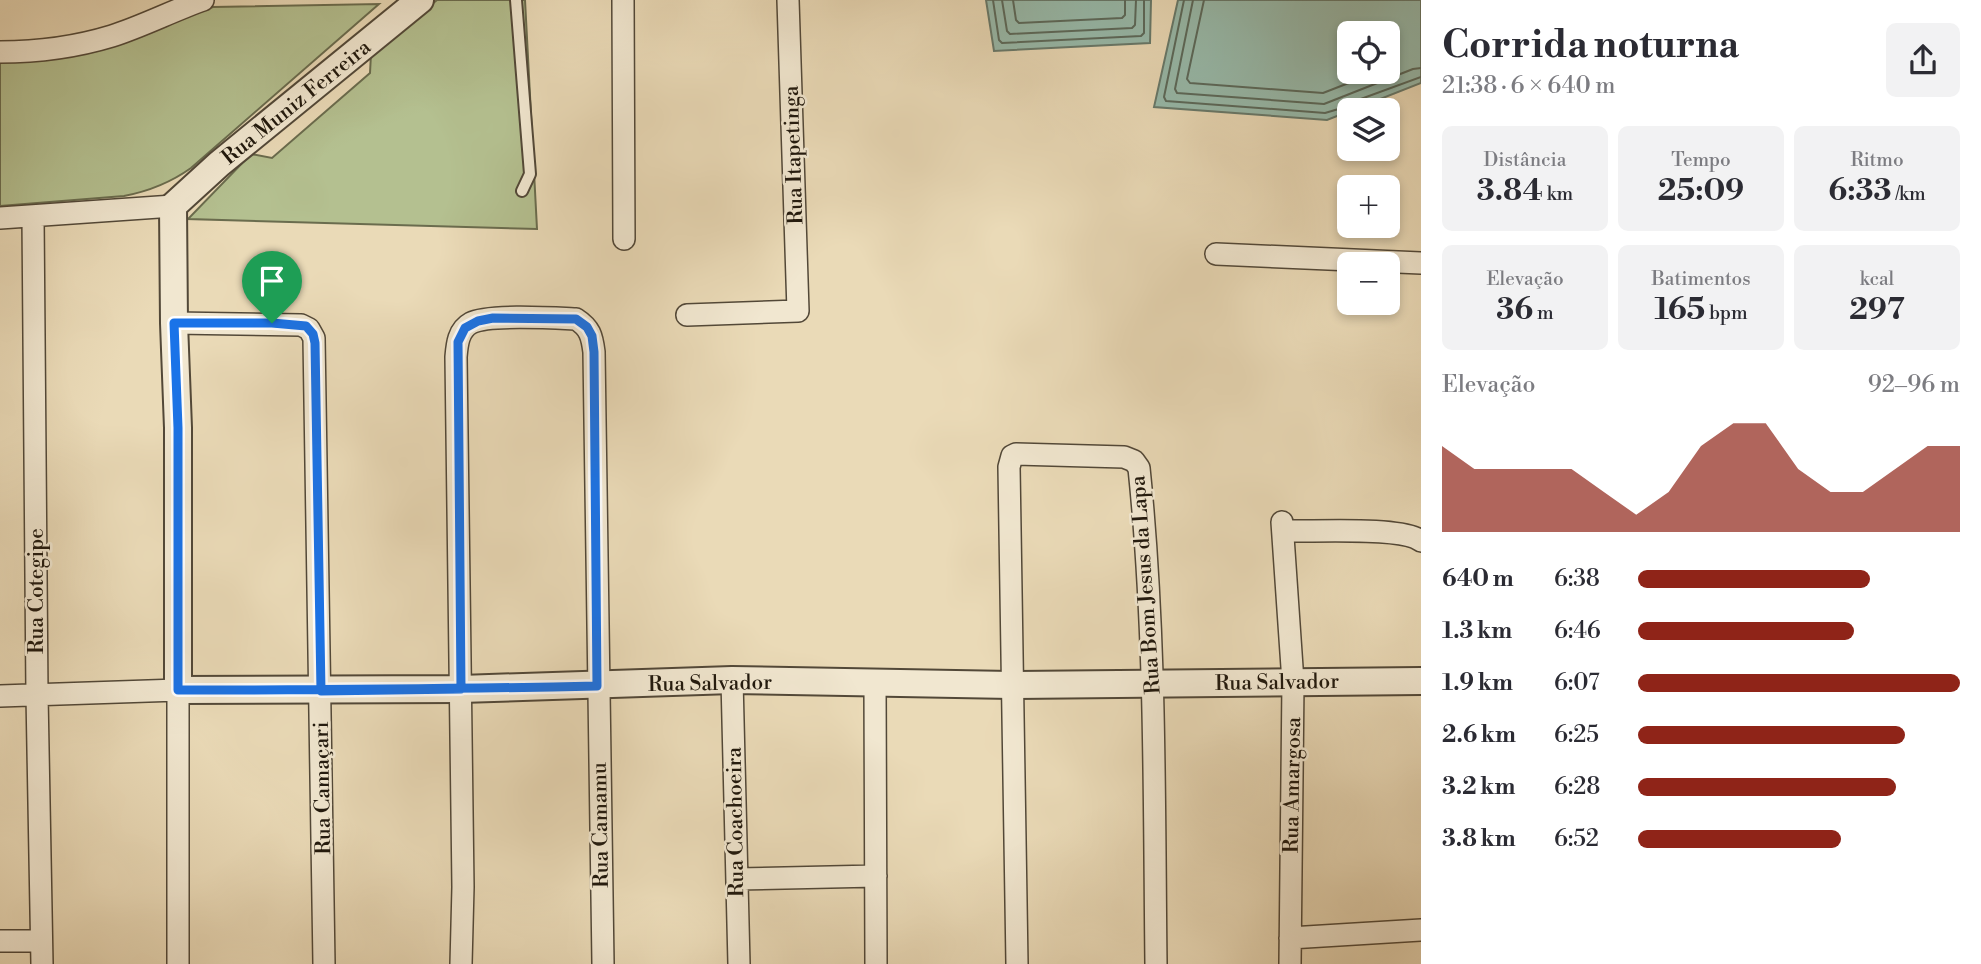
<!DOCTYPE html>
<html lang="pt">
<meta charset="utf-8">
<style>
body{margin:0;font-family:"Libre Bodoni",serif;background:#f2f2f3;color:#2b2b33;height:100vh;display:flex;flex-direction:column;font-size:26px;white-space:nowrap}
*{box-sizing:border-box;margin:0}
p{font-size:23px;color:#7c7c81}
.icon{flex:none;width:38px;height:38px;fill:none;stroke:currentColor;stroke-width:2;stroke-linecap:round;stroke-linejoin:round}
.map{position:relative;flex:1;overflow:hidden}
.side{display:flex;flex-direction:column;background:#fff;width:560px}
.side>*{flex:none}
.buttons{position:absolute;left:1337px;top:21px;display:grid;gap:14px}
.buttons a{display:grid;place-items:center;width:63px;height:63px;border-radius:10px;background:#fff;box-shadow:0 4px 10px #0003;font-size:35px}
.pin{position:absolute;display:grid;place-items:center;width:60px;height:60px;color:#fff;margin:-72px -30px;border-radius:50% 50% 50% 0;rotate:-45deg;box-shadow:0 0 7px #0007}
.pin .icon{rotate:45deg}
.round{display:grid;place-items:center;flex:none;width:74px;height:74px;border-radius:10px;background:#f2f2f3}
.summary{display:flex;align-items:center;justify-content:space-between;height:119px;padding:0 21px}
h1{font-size:38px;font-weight:700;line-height:52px}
.metrics{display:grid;grid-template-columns:repeat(3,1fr);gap:10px;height:119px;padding:7px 21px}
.metrics div{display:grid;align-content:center;border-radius:10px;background:#f2f2f3;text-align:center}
.metrics b{font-size:30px;font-weight:700}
.metrics small{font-size:19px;font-weight:400}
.metrics p{font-size:19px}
.chart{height:196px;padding:14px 21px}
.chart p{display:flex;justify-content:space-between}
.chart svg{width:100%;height:126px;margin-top:7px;fill:#8f2418;opacity:.7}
ul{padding:0 21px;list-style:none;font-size:23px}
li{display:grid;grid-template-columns:112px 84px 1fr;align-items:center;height:52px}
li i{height:18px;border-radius:9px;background:#8f2418}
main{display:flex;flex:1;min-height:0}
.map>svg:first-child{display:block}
</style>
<main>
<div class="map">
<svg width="1421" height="964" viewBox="0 0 1421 964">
<rect width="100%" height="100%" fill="#eadab7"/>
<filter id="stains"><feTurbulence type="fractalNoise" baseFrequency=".00286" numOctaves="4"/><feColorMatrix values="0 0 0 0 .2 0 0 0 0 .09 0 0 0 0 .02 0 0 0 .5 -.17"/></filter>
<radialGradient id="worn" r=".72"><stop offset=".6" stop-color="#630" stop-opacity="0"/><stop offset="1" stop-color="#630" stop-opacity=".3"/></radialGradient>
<path fill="#b4c090" stroke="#6a6c4e" stroke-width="2" d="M437,0H525L537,229L188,219L251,154L272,158L370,73L371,54Z
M379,4L191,168C170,183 150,191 124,196L0,206V62L64,55L213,7Z"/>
<path fill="#98bbac" stroke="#687a6c" stroke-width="2" fill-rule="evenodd" d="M986,0H1151L1150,43L994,51Z
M1178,0H1421V83L1327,120L1154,107ZM1349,33H1388V72H1349Z"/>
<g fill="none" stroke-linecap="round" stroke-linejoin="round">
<path stroke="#5c6a5c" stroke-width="2" d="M993,0L999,40L1002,43L1141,36L1144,33V0
M1002,0L1007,31L1010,34L1132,28L1135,25L1136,0
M1013,0L1016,20L1019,23L1122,18L1125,15V0
M1184,0L1164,97L1166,101L1325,113L1352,105L1358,100L1421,77
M1193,0L1175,89L1177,93L1324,104L1413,69L1421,68
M1204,0L1187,79L1190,83L1323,93L1377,72"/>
<defs>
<path id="service" d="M516,0L530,174L522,191"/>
<path id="minor" d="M623,0L624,239
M0,52C38,52 76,47 112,36C143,26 172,11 203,0
M33,217L37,695L42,964
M0,218L173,206
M1216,254L1421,263
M687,315L798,311L788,0
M174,323L301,325L309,329L314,338L324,964
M1282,522L1293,682L1290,964
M1285,531C1312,532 1403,526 1421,541
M732,680L739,964
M875,683L876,964
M0,696L178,690V964
M737,879L876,876
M1290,938L1421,930
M0,941H41
M461,964L463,887L456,357C457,345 458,330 471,323C487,314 554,318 576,319C590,328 592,336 594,352L603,964
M1017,964L1009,467L1012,456L1016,454L1124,457L1134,461L1139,468C1156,633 1154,798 1156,964"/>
<path id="tertiary" d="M420,0L219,164L173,206L174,323L178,428V690L461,689L732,680L1011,685L1421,681"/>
</defs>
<use href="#service" stroke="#524838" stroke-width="14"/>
<use href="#minor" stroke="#524838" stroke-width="24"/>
<use href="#tertiary" stroke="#524838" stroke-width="30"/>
<use href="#service" stroke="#f1e7d0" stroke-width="10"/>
<use href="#minor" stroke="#f1e7d0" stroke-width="21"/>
<use href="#tertiary" stroke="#f1e7d0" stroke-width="26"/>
</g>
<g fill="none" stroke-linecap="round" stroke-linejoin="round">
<defs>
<path id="route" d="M272,323H174L178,428V690C318,690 458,689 597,686L594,352L592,336L587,327L576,319L493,318L478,321L465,328L458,342L461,689L321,691L315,343L313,334L306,326L272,323"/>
</defs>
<use href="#route" stroke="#fff" stroke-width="14"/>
<use href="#route" stroke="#1a73e8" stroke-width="9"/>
</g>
<g text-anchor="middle" stroke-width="5" stroke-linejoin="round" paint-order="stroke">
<g font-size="21" fill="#20180d" stroke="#f1e7d0">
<text transform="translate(296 102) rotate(-39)" y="7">Rua Muniz Ferreira</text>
<text transform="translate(793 155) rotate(-92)" y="7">Rua Itapetinga</text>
<text transform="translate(1145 585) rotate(-94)" y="7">Rua Bom Jesus da Lapa</text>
<text transform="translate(36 591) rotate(-90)" y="7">Rua Cotegipe</text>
<text transform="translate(1277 682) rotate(-1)" y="7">Rua Salvador</text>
<text transform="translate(710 683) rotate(-1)" y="7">Rua Salvador</text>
<text transform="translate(1292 785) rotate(-89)" y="7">Rua Amargosa</text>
<text transform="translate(322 788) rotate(-91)" y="7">Rua Camaçari</text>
<text transform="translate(735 822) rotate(-91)" y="7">Rua Coachoeira</text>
<text transform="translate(600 825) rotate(-91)" y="7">Rua Camamu</text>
</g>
</g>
<rect width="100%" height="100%" filter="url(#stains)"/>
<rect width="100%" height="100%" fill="url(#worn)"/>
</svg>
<div class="buttons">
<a><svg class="icon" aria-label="locate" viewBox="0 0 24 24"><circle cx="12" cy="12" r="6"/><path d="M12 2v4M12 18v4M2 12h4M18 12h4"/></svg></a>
<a><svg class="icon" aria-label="layers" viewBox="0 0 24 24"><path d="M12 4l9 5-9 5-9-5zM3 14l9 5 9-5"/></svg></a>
<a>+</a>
<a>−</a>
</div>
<div class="pin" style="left:272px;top:323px;background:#1e9e55"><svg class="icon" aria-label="arrive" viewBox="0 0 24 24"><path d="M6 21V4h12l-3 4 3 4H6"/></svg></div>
</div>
<section class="side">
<div class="summary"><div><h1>Corrida noturna</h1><p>21:38 · 6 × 640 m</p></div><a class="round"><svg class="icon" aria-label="share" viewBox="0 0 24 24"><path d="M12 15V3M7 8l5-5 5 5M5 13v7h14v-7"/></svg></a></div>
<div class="metrics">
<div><p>Distância</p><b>3.84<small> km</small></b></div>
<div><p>Tempo</p><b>25:09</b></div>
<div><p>Ritmo</p><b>6:33<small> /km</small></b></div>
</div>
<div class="metrics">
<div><p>Elevação</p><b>36<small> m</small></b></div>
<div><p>Batimentos</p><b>165<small> bpm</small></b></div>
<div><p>kcal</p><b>297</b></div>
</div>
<div class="chart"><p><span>Elevação</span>92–96 m</p>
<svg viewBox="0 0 160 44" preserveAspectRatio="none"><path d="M0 44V14L10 22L20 22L30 22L40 22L50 30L60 38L70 30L80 14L90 6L100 6L110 22L120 30L130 30L140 22L150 14L160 14V44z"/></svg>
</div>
<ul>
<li><b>640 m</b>6:38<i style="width:72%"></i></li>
<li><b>1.3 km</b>6:46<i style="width:67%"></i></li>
<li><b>1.9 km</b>6:07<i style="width:100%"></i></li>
<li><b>2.6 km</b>6:25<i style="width:83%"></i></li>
<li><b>3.2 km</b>6:28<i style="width:80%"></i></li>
<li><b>3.8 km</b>6:52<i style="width:63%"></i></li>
</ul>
</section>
</main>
